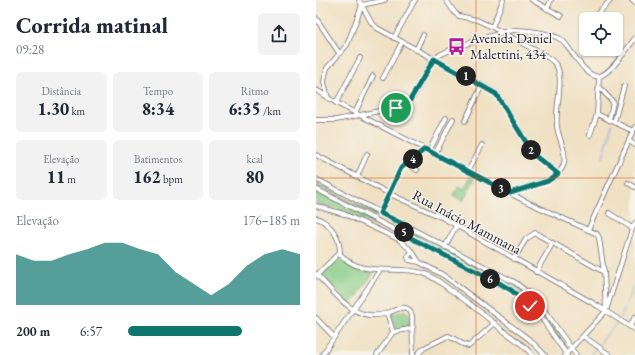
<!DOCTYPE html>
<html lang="pt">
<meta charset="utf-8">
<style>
body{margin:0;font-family:"EB Garamond",serif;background:#f2f2f3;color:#1f2937;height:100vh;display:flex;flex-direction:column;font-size:15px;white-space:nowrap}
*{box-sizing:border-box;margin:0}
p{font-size:13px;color:#747a83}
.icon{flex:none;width:22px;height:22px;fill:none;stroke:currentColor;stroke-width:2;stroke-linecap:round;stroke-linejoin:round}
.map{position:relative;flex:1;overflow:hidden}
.details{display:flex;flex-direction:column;background:#fff;width:316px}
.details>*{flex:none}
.fabs{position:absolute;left:263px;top:12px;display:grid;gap:8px}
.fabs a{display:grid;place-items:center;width:44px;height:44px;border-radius:6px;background:#fff;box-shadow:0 1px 3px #0004;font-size:20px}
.pin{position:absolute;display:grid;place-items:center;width:34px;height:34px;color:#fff;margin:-17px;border:2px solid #fff;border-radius:50%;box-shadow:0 1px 4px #0007}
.km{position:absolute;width:20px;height:20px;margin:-10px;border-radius:50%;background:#222;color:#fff;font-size:11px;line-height:20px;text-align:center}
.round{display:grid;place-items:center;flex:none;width:42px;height:42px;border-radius:6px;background:#f2f2f3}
.overview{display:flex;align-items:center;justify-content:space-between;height:68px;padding:0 16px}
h1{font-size:22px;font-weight:800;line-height:30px}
.stats{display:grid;grid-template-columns:repeat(3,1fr);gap:6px;height:68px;padding:4px 16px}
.stats div{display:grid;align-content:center;border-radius:6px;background:#f2f2f3;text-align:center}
.stats b{font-size:17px;font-weight:800}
.stats small{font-size:11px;font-weight:400}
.stats p{font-size:11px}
.chart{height:112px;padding:8px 16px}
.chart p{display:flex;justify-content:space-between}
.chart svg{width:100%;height:72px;margin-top:4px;fill:#0f766e;opacity:.7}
ul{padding:0 16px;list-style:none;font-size:13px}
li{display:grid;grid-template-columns:64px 48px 1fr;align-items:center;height:30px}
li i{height:10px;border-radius:5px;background:#0f766e}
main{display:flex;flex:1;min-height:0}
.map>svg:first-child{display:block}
</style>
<main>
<section class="details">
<div class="overview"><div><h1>Corrida matinal</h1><p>09:28</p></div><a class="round"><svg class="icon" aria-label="share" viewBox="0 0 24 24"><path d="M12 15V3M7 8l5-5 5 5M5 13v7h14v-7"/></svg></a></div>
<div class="stats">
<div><p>Distância</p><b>1.30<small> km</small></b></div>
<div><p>Tempo</p><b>8:34</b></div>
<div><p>Ritmo</p><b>6:35<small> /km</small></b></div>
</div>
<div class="stats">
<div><p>Elevação</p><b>11<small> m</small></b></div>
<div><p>Batimentos</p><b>162<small> bpm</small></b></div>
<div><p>kcal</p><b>80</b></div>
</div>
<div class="chart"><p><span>Elevação</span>176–185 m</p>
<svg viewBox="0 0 160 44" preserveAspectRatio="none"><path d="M0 44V13L10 17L20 17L30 13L40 10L50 6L60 6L70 10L80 13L90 24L100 31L110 38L120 31L130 20L140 13L150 10L160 13V44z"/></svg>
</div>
<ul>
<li><b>200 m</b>6:57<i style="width:66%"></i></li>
</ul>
</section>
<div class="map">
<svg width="319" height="355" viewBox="0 0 319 355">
<rect width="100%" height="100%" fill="#f7f3e8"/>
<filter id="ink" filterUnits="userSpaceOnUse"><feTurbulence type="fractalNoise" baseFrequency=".025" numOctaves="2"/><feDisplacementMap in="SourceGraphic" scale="8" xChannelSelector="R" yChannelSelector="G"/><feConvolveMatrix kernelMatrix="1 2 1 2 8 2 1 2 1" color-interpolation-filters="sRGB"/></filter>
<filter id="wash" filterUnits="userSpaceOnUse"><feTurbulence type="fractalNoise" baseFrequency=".012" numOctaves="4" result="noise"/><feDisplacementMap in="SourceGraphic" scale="16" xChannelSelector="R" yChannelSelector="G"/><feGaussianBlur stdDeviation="0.9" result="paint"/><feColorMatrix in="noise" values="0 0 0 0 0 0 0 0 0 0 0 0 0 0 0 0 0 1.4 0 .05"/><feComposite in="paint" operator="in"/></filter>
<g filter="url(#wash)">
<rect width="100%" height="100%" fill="#f0e1c4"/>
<path fill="#87cc87" stroke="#547761" d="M155,176L159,178L147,201L137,195L143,186L148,189Z
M0,183L87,228L86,230L0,185Z
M0,192L46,213L48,216L66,226L65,228L46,219L42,220L20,208L0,204Z
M92,231L200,287L218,303L228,314L250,346L248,347L226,315L217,304L199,289L91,233Z
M22,258L39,269L57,273L35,305L6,275Z
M86,311H90L93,314L94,325L80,328L76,315Z"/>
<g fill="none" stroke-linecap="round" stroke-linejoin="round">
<path stroke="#6fa4dc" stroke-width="1" d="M287,158L296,124
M305,317L319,282
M283,344L302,322
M274,355L280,348"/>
</g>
</g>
<g filter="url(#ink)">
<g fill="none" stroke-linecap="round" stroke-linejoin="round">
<defs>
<path id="minor" d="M43,0L55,22L61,28L180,93L218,155L242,174
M130,0L139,13L143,16L161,20L176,27L230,56C237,61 242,65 243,73C246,90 239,109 241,126C242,138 251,151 248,163C247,169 242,174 238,178L194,193
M216,0L245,16
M46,5L31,45L11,68L9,76L8,82L12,98L28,107L207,200L281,234L283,238L288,272L290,311
M46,5L69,0
M231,9L235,0
M281,14L295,0
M0,18L23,53
M176,27L187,0
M78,38L99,0
M100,50L107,35
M67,78L86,42
M283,87L297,102L293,120
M0,90L12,97
M20,103L44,58
M39,113L57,76
M281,114L317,131
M0,120H20L87,106C103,98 106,71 118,59C127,50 178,35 192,31C203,28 236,33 246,40C255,48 270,80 284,76C296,72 311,49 319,38
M149,121L166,85
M298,122L308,86
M274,135L281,114L283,76
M313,141L319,145
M113,151L130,118
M119,154L137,119
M0,155L74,194L129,219L282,306L319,330
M91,163L101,170
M152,171L166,145
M41,177L51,154
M0,179L200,283L211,292L226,307L260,355
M312,183L319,187
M0,189L195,290L224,316L251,355
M0,206L28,214L82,239L96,251L103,262
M64,213L85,168L109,149
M293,213L316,228
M0,218C11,221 21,233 23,244C24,248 24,251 24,254C46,279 80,264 107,273C117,276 125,283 133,289C151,301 167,314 184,328C195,337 207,343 216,355
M272,230L319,127
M129,247L140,226
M96,251L92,257L93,260L103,262L127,275L214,340L229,355
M198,259L210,239L219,233L288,272
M220,272L235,246V242
M0,274C14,288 32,313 53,315C60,316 65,315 71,313C82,310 92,301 96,316L97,355
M1,275L24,252
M73,312L72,316L77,332
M0,318L18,337
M314,326L319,317
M77,332L93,329L97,327
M267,336L294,355
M6,355L64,270
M61,355L77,332
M101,355L108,348L132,336C139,338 145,345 153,346L179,323
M249,355L290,311L315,232L319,223"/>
<path id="major" d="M317,0L319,2"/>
</defs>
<use href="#minor" stroke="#6a656b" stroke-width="5.5"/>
<use href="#major" stroke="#6a656b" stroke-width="7"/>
<use href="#minor" stroke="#fff" stroke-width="4"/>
<use href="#major" stroke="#fff" stroke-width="5.5"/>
</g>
</g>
<g fill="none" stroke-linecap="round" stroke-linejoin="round" filter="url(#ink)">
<defs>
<path id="route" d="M80,108L91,104L94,100L118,59L180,94L218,155L242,174L232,181L194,193L109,149L85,168L64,213L91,226L87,234L183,283L195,290L214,306"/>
</defs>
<use href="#route" stroke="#fff" stroke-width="8"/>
<use href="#route" stroke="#0f766e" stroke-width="5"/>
</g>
<path fill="none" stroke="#d45411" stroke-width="1" stroke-opacity="0.55" d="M160,0V355M0,178H319"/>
<defs>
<symbol id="bus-bare" viewBox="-9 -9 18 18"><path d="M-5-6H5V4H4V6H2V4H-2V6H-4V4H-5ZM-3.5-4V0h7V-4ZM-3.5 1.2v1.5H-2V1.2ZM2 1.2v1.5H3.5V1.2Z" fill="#b5179e" stroke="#f7f3e8" stroke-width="2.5" paint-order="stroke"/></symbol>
</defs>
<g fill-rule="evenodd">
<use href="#bus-bare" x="128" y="34" width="25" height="25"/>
</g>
<g text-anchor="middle" stroke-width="3" stroke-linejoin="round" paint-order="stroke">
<g font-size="14" fill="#22223b" stroke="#f7f3e8" text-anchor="start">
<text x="154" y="43">Avenida Daniel<tspan x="154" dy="16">Malettini, 434</tspan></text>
</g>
<g font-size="14" fill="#22223b" stroke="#f7f3e8">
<text transform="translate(151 222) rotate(28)" y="5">Rua Inácio Mammana</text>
</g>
</g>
</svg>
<div class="fabs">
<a><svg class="icon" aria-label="locate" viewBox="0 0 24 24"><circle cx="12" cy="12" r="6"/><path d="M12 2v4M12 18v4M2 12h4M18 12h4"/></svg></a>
</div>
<div class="pin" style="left:80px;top:108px;background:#1e9e55"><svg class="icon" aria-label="arrive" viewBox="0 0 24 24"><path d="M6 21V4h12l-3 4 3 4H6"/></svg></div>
<div class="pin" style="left:214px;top:306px;background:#d93025"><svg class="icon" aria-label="check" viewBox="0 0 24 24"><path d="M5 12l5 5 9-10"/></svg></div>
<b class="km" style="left:150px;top:76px">1</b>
<b class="km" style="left:215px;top:150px">2</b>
<b class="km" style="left:185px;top:188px">3</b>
<b class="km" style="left:97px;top:159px">4</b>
<b class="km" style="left:88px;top:232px">5</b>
<b class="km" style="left:174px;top:279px">6</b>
</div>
</main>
